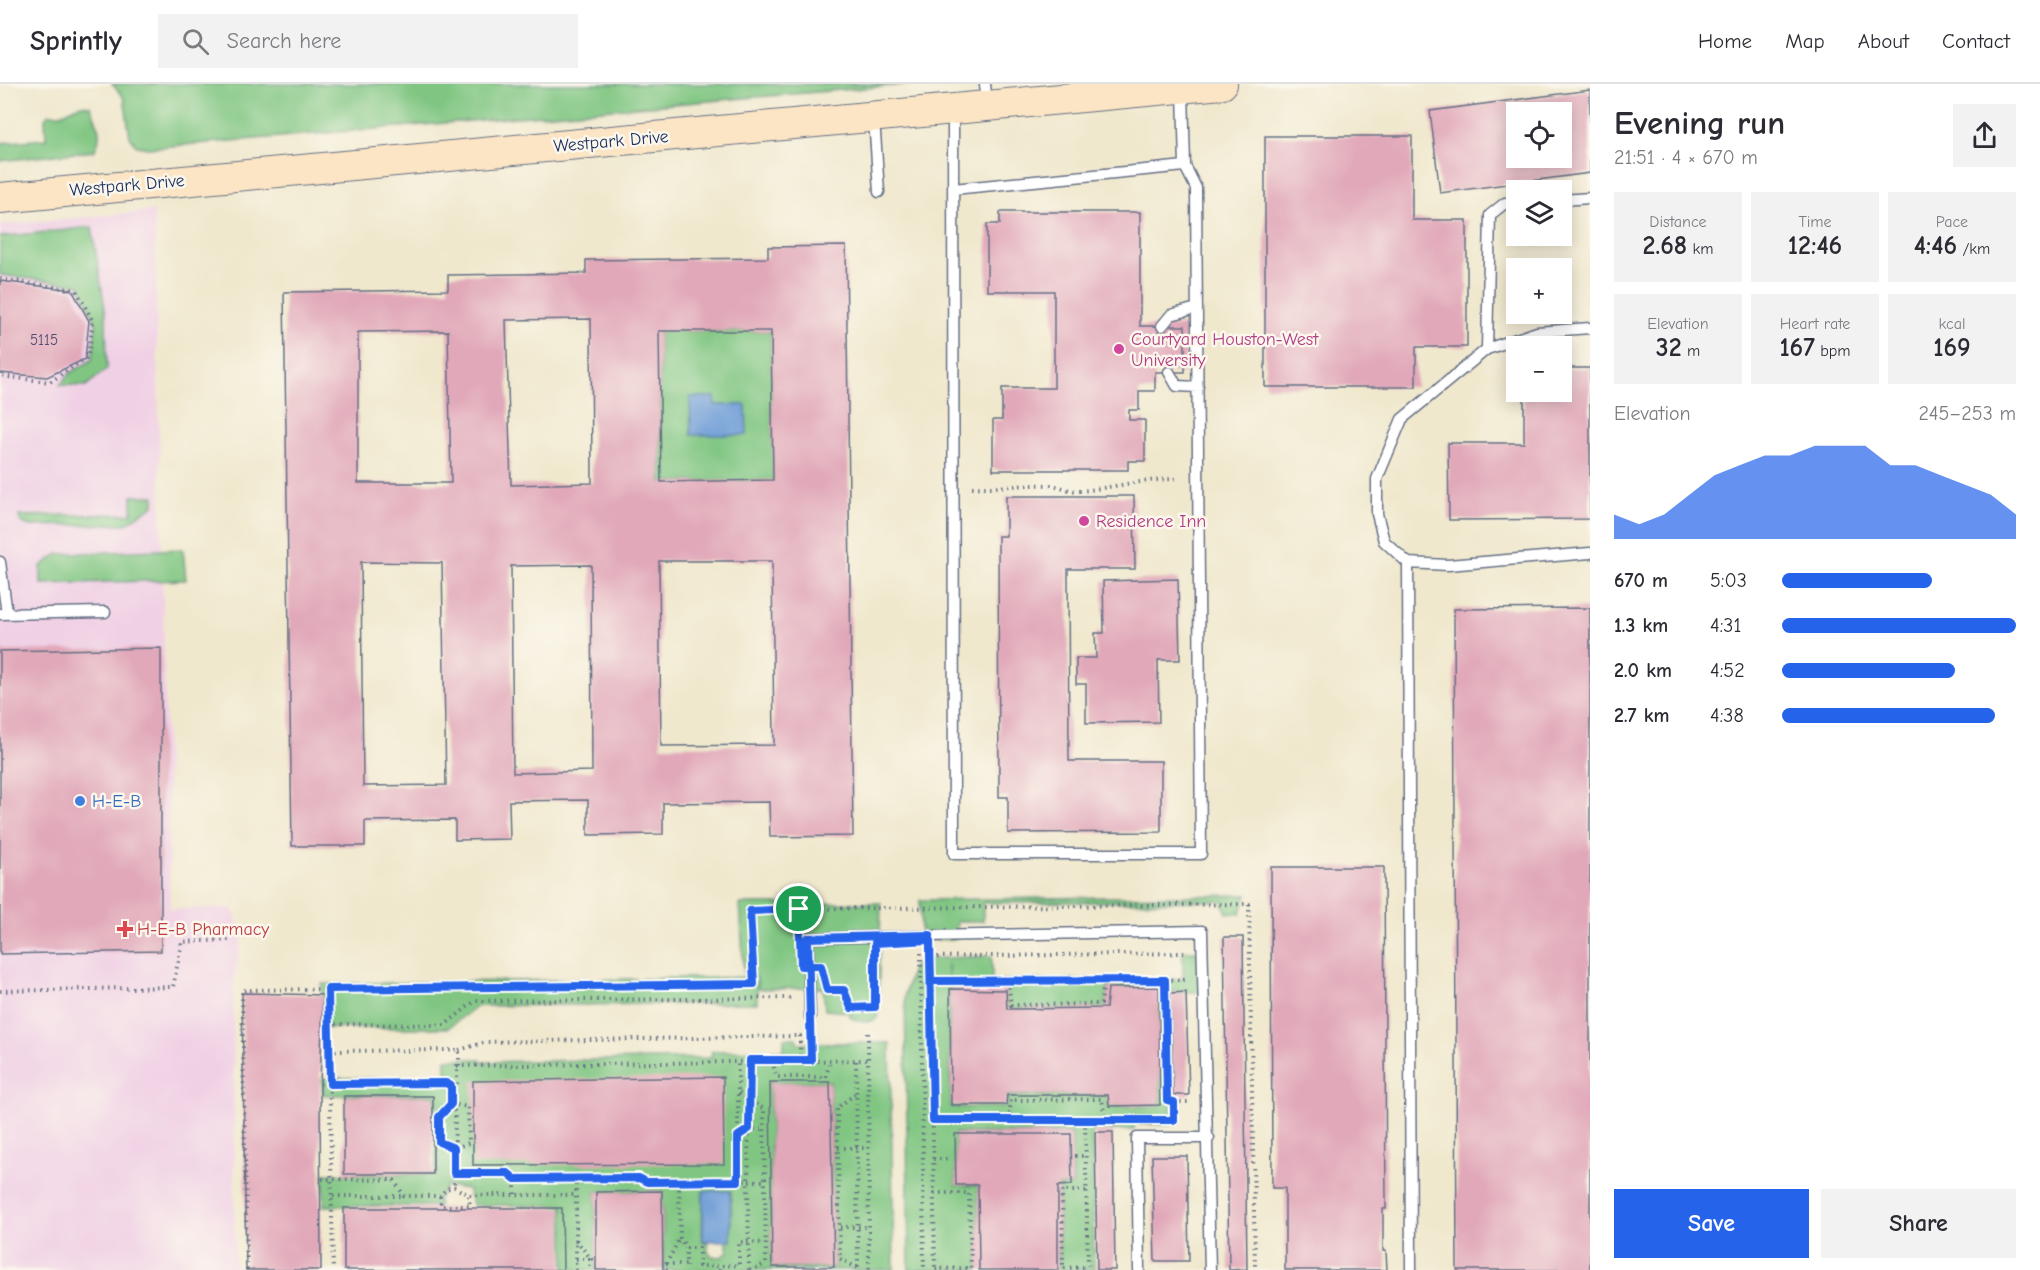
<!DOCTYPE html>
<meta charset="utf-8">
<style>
body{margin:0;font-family:"Comic Neue",sans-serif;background:#f2f2f3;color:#2b2b33;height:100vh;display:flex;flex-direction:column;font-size:22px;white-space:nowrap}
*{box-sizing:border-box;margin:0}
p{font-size:20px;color:#7c7c81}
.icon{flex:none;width:33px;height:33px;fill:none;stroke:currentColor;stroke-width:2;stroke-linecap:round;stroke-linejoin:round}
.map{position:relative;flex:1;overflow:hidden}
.sheet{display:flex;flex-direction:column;background:#fff;width:450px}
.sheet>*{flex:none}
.controls{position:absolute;left:1506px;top:18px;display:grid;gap:12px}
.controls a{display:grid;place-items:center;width:66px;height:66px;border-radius:0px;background:#fff;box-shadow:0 3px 15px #0003;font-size:30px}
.pin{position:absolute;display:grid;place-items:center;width:51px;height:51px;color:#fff;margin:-26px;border:3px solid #fff;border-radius:50%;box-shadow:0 2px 6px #0007}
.round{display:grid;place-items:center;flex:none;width:63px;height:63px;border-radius:0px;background:#f2f2f3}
.head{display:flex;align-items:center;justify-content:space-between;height:102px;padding:0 24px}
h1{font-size:33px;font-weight:600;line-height:45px}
.stats{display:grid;grid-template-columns:repeat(3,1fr);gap:9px;height:102px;padding:6px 24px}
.stats div{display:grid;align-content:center;border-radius:0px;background:#f2f2f3;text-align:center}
.stats b{font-size:26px;font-weight:600}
.stats small{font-size:16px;font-weight:400}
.stats p{font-size:16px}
.chart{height:168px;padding:12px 24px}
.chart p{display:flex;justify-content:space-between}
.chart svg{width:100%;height:108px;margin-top:6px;fill:#2563eb;opacity:.7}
.primary-button{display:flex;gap:12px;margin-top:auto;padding:12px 24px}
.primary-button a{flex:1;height:69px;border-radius:0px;background:#2563eb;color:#fff;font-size:24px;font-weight:600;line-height:69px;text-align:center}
.primary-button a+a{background:#f2f2f3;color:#2b2b33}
ul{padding:0 24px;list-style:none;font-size:20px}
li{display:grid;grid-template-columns:96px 72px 1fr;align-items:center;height:45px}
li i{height:15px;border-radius:8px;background:#2563eb}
header{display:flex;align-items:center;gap:36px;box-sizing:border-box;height:84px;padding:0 30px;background:#fff;border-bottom:2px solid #e1e1e2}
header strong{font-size:28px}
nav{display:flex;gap:33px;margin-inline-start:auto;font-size:21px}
.search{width:420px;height:54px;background:#f2f2f3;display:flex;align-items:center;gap:15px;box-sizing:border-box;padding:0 21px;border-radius:0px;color:#7c7c81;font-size:22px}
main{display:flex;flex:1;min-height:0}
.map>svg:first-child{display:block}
</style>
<header>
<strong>Sprintly</strong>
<div class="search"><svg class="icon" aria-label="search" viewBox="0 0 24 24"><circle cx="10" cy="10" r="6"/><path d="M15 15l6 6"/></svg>Search here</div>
<nav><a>Home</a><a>Map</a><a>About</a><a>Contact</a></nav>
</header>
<main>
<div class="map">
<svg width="1590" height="1186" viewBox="0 0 1590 1186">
<rect width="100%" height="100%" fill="#fbf7ec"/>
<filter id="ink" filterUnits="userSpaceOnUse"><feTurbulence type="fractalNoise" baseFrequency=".0167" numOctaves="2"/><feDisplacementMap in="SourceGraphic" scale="12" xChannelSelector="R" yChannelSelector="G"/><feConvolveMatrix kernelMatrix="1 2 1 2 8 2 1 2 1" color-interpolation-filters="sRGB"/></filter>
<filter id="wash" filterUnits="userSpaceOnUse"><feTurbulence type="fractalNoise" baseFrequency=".008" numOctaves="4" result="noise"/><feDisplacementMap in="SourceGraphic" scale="24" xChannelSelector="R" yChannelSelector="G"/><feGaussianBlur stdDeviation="1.35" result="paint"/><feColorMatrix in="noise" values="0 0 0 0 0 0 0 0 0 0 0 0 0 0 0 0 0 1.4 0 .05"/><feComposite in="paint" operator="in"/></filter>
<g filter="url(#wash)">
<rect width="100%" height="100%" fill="#f0e8cd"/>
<path fill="#f0d0e5" d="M154,127L170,825L233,824L242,855L233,899L235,1186H0V141Z"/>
<path fill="#80c682" stroke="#4e7a70" stroke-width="1.5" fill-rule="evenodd" d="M112,0H914L148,64L137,62L130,53L124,14Z
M80,21L90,22C97,36 104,53 94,67L0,77V59L46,55L45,34L49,30H61Z
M92,143L106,231L107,285L86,302L60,301L70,289L92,276L96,240L80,201L0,191V153Z
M659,247H771L773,396L661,398Z
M132,412H154V421L126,440L29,442L21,438L19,432L132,430Z
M183,465L186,496L41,500V482L58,470Z
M1247,811L1240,830L1227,829L1222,817L983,819V837H957L956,855L921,856L920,816Z
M881,819L878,925L877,934C867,940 859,939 850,933L849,928L825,926L823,904L758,905L757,894V919L477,922L448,944H323L322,900L757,893L744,892L740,820Z
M1183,867H1203L1204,908H1159L1158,902L1108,903L1106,924L1007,925L1006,905H950L948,880L951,1023H1007L1008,1012L1107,1011L1109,1022H1160L1159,910L1169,909L1172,1041L1134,1040V1046H1092L1094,1186H1059V1103L1073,1101L1072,1049H955L956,1101L978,1102L979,1186H909L905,909L912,884L923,875L992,872V896L1183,895Z
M784,954H797V959H890L894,1186H664L662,1107L596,1108V1186H565L563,1122L473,1121L467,1105L447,1102L437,1115L439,1122H324V1090L436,1091L435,1011H323L322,994H446V975H480L481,978L711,974L712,967L784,966ZM770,998H830L834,1183H772ZM703,1107H731V1157L726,1158L728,1167L721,1173L712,1172L708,1167V1159L702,1157Z"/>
<path fill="#6e9dd7" stroke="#44669a" stroke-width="1.5" d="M690,313H715V321H746L747,351H691Z
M703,1107H730L731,1157H703Z"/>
<g id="blocks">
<path fill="#e1a8b9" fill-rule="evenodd" d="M1590,6V89L1440,109L1430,27ZM1516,28H1562V74H1516Z
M1265,52H1412V136H1467V263H1416V303H1265Z
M1000,128H1140V242H1185V288H1155V307H1139V326H1129V336H1145V377H1128V386H993V336H1002V304H1054V207H987V140H1000Z
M846,162L853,752L770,753L769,718L663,719V750L588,751V716L509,717L510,755L455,756V736L365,737V762H292L284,208L448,206V191L586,189V176L768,174V163ZM591,235L592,399L511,401L506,236ZM448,247L451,399H358V248ZM659,247H771L773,396L661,398ZM659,477H772L774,661L661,662ZM361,478L442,479L446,701L363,702ZM591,481L592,687L513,689L511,482Z
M0,197L72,206L89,237L85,275L47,293L0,289Z
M1562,284H1590V435L1449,436L1448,359H1524V308H1562Z
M1006,412H1134L1135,485H1068L1069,677H1161V748L1008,749V713H999L998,452H1006Z
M1178,495L1180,576H1158L1159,638L1086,639V600H1076V574H1096L1095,549H1104L1103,497Z
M1590,524V1186H1457L1454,525Z
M161,564V867L0,870V567Z
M1271,783H1384L1386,1125H1383V1167H1386L1387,1186H1285V1104H1272Z
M1224,853H1243L1247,1185L1229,1186Z
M1159,903L1160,1021L1109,1022L1108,1011H1007L1006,1021H951L950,905L1006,906L1007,925L1106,924L1108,904Z
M1186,908L1189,1011H1173L1170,909Z
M242,909L323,911L320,1000L321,1186H246Z
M723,993L724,1080L473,1081V997Z
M770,998H830L834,1183H772Z
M344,1012H433V1090H344Z
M1095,1048H1113L1115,1186H1097Z
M955,1050H1071L1072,1101L1058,1102V1186H979L978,1101H956Z
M1152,1072H1187L1189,1177H1155Z
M662,1107L663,1186H596V1108Z
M344,1124H562L563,1186H344Z"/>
</g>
</g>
<g filter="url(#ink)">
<use href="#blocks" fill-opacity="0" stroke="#667085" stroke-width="1.5"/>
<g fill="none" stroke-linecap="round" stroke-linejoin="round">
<defs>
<path id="lane" d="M985,0L987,21
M953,28L954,770H1201L1196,104L1185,82L1183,7
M874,34L879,108
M953,105L1185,82
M1562,116L1590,114
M1162,242L1171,231L1197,224
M1590,244L1537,248L1487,265L1402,335L1377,395V430L1384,457L1408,479L1448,481L1590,469
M1487,265L1490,131L1505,119H1516
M1169,288L1177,302L1198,303
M0,478L7,530
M1408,479L1411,1186
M0,530L105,528
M810,933L808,854L1202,847L1210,1186
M1139,1186L1137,1054H1209"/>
<path id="secondary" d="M0,114L1222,0"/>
</defs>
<use href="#lane" stroke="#667085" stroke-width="13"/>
<use href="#secondary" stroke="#667085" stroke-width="32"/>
<path stroke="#667085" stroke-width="4" stroke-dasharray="1.5 4.5" stroke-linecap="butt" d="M0,195L76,206L93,237L88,273L50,298L0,292
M972,403C999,404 1023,400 1049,401C1060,401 1069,408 1081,407C1114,403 1146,395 1180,395
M799,825L1249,820L1255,1186
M921,869L924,1186
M930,869L935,1186
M931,873L1184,869
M1165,896L1167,1016L1174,1018
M931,897L1187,896
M1008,897L1011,921L1101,920L1104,896
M328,905L754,900L750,827L799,825L800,837
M827,905L844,906L851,924L875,923V870
M0,907L173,903L182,858L230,856
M329,940L445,941L475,917L792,914
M810,949L811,976
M868,949L869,1186
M459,966L486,958L800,952V976
M329,967L459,966V982
M750,976L749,1016L764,1025L766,1179L754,1186
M772,977L777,993H826L830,977
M856,977L858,1186
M451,997V1020L455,1029L454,1103
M320,1000L457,1001V982L868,976
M855,1010L837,1024L840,1175L858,1184
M451,1020L468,1023L469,1059L454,1064L439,1058V1033Z
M933,1036H1130
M1009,1036L1011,1016L1102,1015L1105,1036
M1085,1036L1088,1186
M1174,1036V1018H1188
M738,1051L749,1045H764
M838,1064H868
M1075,1072H1085
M933,1075H951
M454,1089H508L515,1095
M576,1094V1111
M599,1094V1099L647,1098
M322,1095L394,1096L404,1112H440L446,1105L454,1103L469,1111H576V1186
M738,1097H748L749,1016L738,1008
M679,1099L738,1097V976
M1086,1107H1062L1063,1184L1088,1183
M934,1109H969L971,1184L935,1185
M515,1110V1095L639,1094L647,1098L679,1099L680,1154L686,1164V1186
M333,1112H403
M440,1112L441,1122H470L469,1111
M840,1143H869
M576,1156L591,1175L590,1186
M686,1164H699V1182H720
M576,1175H590
M666,1180H686
M247,1186L242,906L328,905L333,1186
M666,1186V1180L680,1154
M720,1186V1182L739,1181V1158L765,1159
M749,1186L748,1097H765"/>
<use href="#lane" stroke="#fff" stroke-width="10"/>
<use href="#secondary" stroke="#fce5c4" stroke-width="30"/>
</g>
</g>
<g fill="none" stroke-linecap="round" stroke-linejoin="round" filter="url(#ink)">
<defs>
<path id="route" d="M799,825L750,827L754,900L328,905L330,1000L446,999L451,1002V1020L439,1033V1058L454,1064V1089H508L515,1095L639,1094L647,1098L738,1097V1052L749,1045L750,976H811C810,935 809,895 808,854L930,851V873L933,1036H1174V1018L1167,1016L1165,896L931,897L930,856L875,859V923L851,924L844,906H827L821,882H801L799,825"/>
</defs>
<use href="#route" stroke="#fff" stroke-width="12"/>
<use href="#route" stroke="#2563eb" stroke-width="8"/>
</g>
<g fill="#d1479c" stroke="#fbf7ec" stroke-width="2">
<circle cx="1119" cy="265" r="6"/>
<circle cx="1084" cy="437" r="6"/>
</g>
<circle fill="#3f7fe0" stroke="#fbf7ec" stroke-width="2" cx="80" cy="717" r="6"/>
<path fill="#e0444e" stroke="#fbf7ec" stroke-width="2" d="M122 836h6v6h6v6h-6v6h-6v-6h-6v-6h6z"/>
<g text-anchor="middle" stroke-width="5" stroke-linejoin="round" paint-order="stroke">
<g font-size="15" fill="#4c4d75">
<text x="44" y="261">5115</text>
</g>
<g font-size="18" fill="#1b2f5e" stroke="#fbf7ec">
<text transform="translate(611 57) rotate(-5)" y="6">Westpark Drive</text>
<text transform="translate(127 101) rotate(-5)" y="6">Westpark Drive</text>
</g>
<g font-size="18" fill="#b23c85" stroke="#fbf7ec" text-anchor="start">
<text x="1131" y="261">Courtyard Houston-West<tspan x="1131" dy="21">University</tspan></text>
<text x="1096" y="443">Residence Inn</text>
</g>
<g font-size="18" fill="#366cbe" stroke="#fbf7ec" text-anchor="start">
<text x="92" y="723">H-E-B</text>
</g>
<g font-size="18" fill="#be3a42" stroke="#fbf7ec" text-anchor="start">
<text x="137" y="851">H-E-B Pharmacy</text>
</g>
</g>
</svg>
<div class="controls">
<a><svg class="icon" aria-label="locate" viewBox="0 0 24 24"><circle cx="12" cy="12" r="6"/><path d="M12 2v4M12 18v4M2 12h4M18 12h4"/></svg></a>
<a><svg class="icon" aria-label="layers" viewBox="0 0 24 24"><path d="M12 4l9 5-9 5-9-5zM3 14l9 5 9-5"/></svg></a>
<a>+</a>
<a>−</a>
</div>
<div class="pin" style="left:799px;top:825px;background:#1e9e55"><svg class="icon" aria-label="arrive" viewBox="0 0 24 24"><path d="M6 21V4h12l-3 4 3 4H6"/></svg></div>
</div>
<section class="sheet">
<div class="head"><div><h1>Evening run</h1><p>21:51 · 4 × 670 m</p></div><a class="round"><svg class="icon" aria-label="share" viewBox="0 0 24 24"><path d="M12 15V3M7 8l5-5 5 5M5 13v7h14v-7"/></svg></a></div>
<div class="stats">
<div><p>Distance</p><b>2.68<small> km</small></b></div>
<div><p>Time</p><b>12:46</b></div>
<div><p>Pace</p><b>4:46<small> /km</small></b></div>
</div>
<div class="stats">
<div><p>Elevation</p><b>32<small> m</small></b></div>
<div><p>Heart rate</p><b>167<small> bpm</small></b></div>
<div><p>kcal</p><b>169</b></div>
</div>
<div class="chart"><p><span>Elevation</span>245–253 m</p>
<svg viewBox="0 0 160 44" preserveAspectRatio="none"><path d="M0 44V34L10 38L20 34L30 26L40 18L50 14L60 10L70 10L80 6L90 6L100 6L110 14L120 14L130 18L140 22L150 26L160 34V44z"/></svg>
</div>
<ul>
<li><b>670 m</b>5:03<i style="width:64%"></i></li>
<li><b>1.3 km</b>4:31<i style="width:100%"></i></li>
<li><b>2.0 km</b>4:52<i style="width:74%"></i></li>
<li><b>2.7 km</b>4:38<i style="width:91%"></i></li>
</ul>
<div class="primary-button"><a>Save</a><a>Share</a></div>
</section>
</main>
